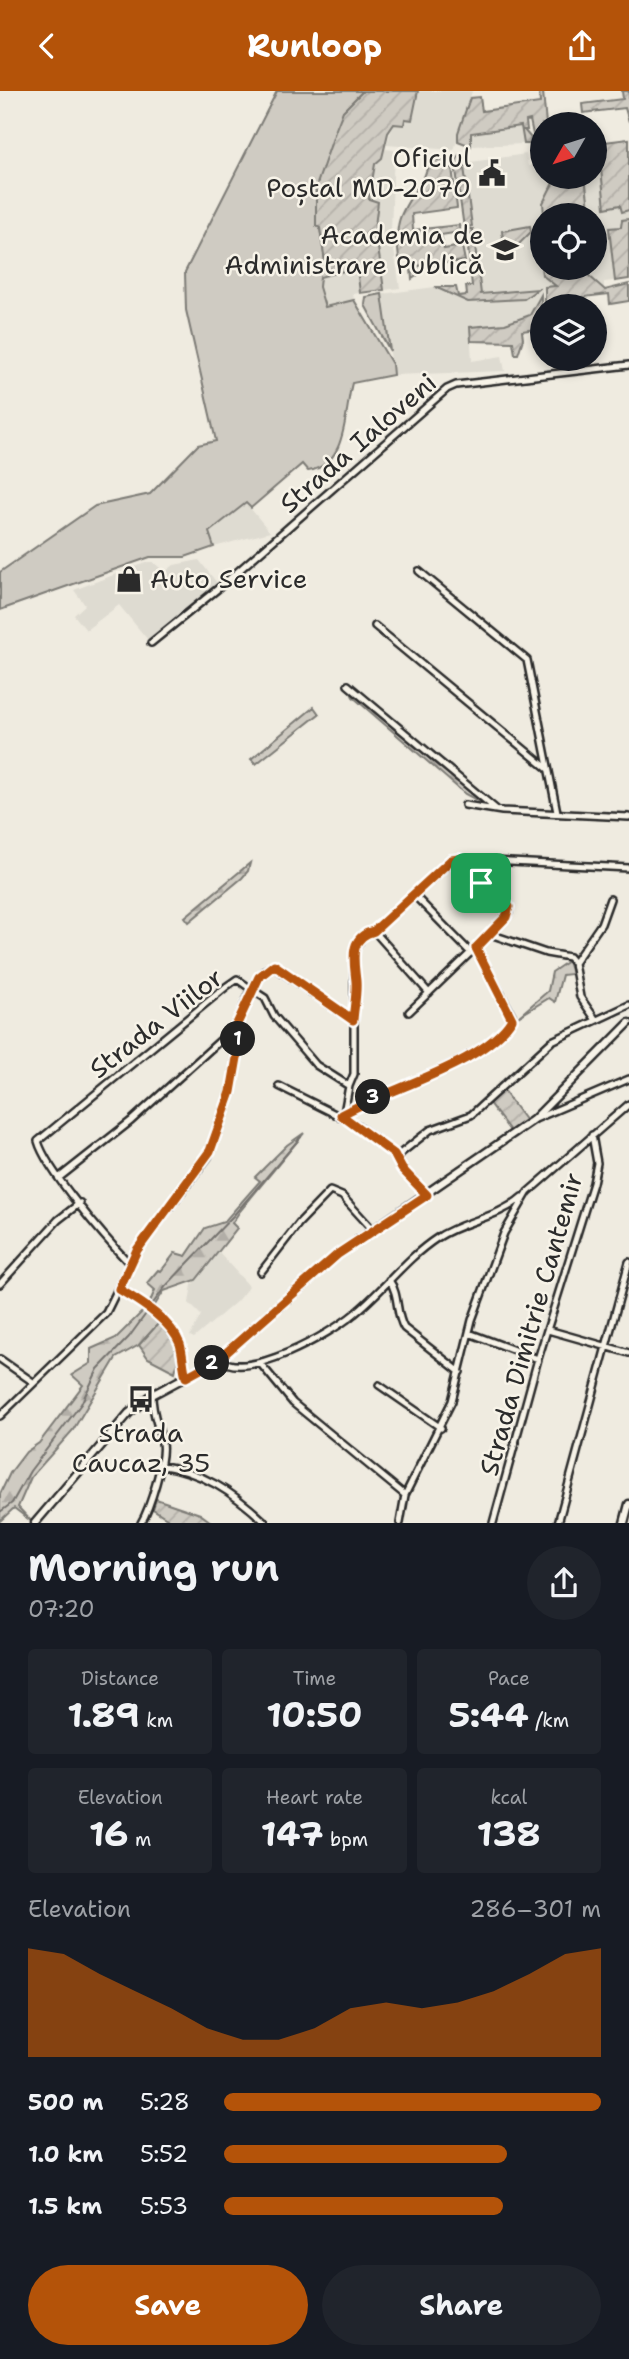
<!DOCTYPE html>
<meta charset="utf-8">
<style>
body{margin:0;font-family:"Shantell Sans",sans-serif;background:#20242c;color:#f1f3f6;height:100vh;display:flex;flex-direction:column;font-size:26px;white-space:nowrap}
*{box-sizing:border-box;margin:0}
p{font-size:23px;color:#9ea1a6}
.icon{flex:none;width:38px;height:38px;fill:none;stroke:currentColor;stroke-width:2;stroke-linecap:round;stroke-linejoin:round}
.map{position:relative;height:1432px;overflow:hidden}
.panel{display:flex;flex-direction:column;background:#171b24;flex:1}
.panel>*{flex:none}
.needle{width:46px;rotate:231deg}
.tools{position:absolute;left:530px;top:21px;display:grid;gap:14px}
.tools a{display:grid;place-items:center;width:77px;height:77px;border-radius:50%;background:#171b24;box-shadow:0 4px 10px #0003;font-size:35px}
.pin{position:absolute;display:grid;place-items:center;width:60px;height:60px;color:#fff;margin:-30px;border-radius:14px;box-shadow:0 4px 10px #0006}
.km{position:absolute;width:35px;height:35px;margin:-18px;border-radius:50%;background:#222;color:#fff;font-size:19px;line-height:35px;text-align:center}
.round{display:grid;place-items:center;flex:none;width:74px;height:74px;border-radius:37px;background:#20242c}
.headline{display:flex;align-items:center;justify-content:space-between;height:119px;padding:0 28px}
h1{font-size:38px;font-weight:700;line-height:52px}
.stats{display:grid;grid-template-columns:repeat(3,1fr);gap:10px;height:119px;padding:7px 28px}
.stats div{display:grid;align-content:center;border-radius:7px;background:#20242c;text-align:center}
.stats b{font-size:35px;font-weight:700}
.stats small{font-size:19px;font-weight:400}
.stats p{font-size:19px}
.chart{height:196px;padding:14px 28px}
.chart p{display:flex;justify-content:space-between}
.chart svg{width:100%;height:126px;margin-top:7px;fill:#b45309;opacity:.7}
.action{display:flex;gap:14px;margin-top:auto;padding:14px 28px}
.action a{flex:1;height:80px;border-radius:42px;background:#b45309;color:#fff;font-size:28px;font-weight:700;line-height:80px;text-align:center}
.action a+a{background:#20242c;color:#f1f3f6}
ul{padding:0 28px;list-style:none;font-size:23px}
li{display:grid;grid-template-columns:112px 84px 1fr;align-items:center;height:52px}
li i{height:18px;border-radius:9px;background:#b45309}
header{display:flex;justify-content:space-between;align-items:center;height:91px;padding:0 28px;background:#b45309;color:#fff;font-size:32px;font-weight:700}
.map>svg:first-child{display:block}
</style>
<header><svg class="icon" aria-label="back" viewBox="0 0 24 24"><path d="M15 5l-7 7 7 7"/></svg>Runloop<svg class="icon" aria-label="share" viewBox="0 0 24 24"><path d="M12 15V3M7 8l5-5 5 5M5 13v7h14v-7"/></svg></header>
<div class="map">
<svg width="629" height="1432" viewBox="0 0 629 1432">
<defs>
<pattern id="forest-firs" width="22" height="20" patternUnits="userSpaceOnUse" patternTransform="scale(1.75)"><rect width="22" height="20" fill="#cfcbc2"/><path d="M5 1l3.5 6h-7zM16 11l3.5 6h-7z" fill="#b2aea7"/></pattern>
<pattern id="garden-furrows" width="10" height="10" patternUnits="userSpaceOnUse" patternTransform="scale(1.75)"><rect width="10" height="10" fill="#cfcbc2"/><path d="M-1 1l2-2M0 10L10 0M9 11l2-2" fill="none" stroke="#b2aea7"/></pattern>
</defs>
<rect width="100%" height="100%" fill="#efebe0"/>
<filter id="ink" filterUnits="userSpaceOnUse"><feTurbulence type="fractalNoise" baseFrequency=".0143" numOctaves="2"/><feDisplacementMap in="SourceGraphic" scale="14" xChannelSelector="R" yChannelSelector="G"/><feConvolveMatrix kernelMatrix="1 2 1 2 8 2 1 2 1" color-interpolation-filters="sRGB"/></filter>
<g filter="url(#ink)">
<path fill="#dedbd1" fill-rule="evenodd" d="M418,0H472L454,59L386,54L394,33L404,34L405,28L412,29Z
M522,35L524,53L471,55L470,42Z
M629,48V188L604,191V198H601L597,195L545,196L530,224L505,233L470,236L472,270L502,265L505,280L393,284L382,203L435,196L468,211L474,210L465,140L473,137L464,72L526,63L528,75L542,72V86H595V59L605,56L604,51ZM542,124H595V177H542Z
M385,58L394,59L391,140L400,197L384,199L375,135L378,111L369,108L368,98L375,73L382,67Z
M358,176L360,202L353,203L354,209L324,216L319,196L320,186Z
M246,412L270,441L214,456L209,441Z
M199,469L217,492L148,549L119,514L86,539L74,524L85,514L74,499L148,471H153L165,481L174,474Z
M219,1162L249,1195L237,1210L194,1247L190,1245L201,1224L189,1212L192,1194Z"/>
<path fill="#cfcbc2" stroke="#7d7b76" stroke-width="2" d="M277,0H363L343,20L320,137L327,184L320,186L319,196L325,216L354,209L392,273L393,284L352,292C344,322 348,374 308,380L302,373L251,417L246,412L209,441L214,456L185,466H150L0,519V481L95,415L150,403L198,354L216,350L186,219L185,181Z
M382,203L390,260L365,214L366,206Z"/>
<path fill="url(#forest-firs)" stroke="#7d7b76" stroke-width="2" d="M349,597L490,716L465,703L353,606Z
M314,616L319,623L256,673L251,668Z
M250,772L248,780L242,787L189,831L185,826Z
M568,870L572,883L562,884L555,911L549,907L518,926L548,900L552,881Z
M304,1042L240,1120L232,1132L237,1137L196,1189L164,1200L153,1217L149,1213L155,1199L147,1192L158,1179L161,1180L175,1162L186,1165L205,1137L224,1131L260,1090L255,1086L287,1054Z
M144,1219L159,1232L139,1254L116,1267L73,1339L31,1386L18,1416L32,1431L14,1417L0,1430V1403L10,1382L26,1361L39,1352L83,1294L72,1284L91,1272V1258L116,1247Z"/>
<path fill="url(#garden-furrows)" stroke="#7d7b76" stroke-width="2" d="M363,0H418L412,29L405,28L404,34L394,33L388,42L382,67L375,73L369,108L378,111L375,135L384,199L360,202L357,177L327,184L320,137L316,135V96L336,38L343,20Z
M539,0L543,1L546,33H542L535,53L530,29L526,30L527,39H524L531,47L529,53H524L521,35L471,42V55L458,50V42L470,7L480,6L482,20L540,12Z
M622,0H629V31L625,17L583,22L582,13L623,8Z
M629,48V119L622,121L620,114L605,117L599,58L605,56L604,51Z
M459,64L466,65L468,72L464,76L472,135L464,137L455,72Z
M451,68L457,117L412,123L413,139L459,134L460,141L441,144L444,158L462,155L465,170L418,175V184L412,188L410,168L399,167C393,128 402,120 422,89C427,83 426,75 431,69Z
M556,86H585L590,124H544L543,112Z
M629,128V188L615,190L609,137L621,136L622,129Z
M530,135L531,141L505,167L502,140Z
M466,138H473L481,203L538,198L524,208L468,211L435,196H456L458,205L467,204L466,195H472Z
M542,154V177H580L605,199L629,193V210L610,213L609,203L566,208L567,215H545V196L556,195L542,184L539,157Z
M541,204L542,237L522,240L523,248L518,263H515L513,251L471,250L470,236L505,233L530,224Z
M503,999L526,1030L511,1041L489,1012Z
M159,1232C173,1249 183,1259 175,1281L148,1267L139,1254Z
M156,1408L200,1423L211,1431H173L153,1418Z"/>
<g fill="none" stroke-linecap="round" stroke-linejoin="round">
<path stroke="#74726e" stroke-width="2" d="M151,1215L165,1196L233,1125L301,1046
M0,1421L12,1412L30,1380L81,1313L98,1278L129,1246L148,1220"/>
<defs>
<path id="minor" d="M419,480L527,569L557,721
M375,535L548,678
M151,552L220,496L447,298L456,294L629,274
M348,594L497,719
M465,714L502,720L629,726
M460,768L466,779L509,816V821L491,842L493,844L546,862L569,866L574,872L580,906L596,929
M413,803L471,862
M374,840L429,902
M574,872L601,833L610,808
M409,921L491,842
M279,995L357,1034L394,1063L402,1078L427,1104
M349,995L316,974L274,925L265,907L251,898L265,879L273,875L353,929
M344,1022L349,995L354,983V861L363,844L374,840L453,768L629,777
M341,1024C376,1003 507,962 512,924L476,857
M533,1029L629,988
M396,1066L430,1039L471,1024L552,950L629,914
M60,1086L131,1030L236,935L251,898L237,888L227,895L38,1050C46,1079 106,1148 129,1172
M261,1181L299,1132L330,1100L342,1105L373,1139
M389,1189C400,1204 395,1222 404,1237L460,1281
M0,1193L58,1129L80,1112
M119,1198C139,1211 171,1229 180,1253C183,1263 183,1275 186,1286
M548,1239L629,1262
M469,1242L538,1268
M0,1268L33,1291
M219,1268C247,1291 330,1243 354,1223C383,1200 405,1168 437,1147C464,1129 497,1128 522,1106
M260,1272L293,1312L405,1404
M379,1294L441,1337
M0,1325L106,1222L137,1159L208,1066L231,1001L238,961L236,935
M158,1374C202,1380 233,1401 265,1431
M141,1432C150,1417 165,1369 162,1352C159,1334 152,1325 152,1304
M400,1432L405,1404L452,1310L472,1229L504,1142L528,1101L629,1013
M493,1432L538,1268L593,1092L597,1072L592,1044
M558,1432L629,1171"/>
<path id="tertiary" d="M35,1432L129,1322L152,1304L219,1268L338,1163L533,1029L629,932
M624,1432L629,1413"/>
</defs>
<use href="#minor" stroke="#2b2b2b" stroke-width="10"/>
<use href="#tertiary" stroke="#2b2b2b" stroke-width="11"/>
<use href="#minor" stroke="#f7f3e8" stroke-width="5"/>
<use href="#tertiary" stroke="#f7f3e8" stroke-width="6"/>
</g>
</g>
<g fill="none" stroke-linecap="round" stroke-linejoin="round" filter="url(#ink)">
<defs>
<path id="route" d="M460,768L466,779L509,816L506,826L476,857L512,928C486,973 388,997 341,1024L394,1063L402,1078L427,1104L338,1163L219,1268L186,1286C183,1275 183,1263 180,1253C171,1229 140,1211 119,1198L137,1159L210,1060L231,1001L238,961L236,935L259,886L274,874L353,929C354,916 357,903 356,890C354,870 348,846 374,840L451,769Z"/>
</defs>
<use href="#route" stroke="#fff" stroke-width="14"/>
<use href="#route" stroke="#b45309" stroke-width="9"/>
</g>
<defs>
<symbol id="civic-bare" viewBox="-9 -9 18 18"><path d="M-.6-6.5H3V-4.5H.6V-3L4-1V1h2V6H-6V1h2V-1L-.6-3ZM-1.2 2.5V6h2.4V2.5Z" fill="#2b2b2b" stroke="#f7f3e8" stroke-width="2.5" paint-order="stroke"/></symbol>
<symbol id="university-bare" viewBox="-9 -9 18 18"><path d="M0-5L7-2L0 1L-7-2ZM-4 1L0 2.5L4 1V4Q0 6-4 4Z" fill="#2b2b2b" stroke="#f7f3e8" stroke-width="2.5" paint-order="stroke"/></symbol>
<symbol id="shop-bare" viewBox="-9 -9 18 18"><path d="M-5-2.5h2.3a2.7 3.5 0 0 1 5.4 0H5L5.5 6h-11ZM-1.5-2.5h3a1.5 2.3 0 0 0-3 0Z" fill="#2b2b2b" stroke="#f7f3e8" stroke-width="2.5" paint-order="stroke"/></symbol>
<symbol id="bus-bare" viewBox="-9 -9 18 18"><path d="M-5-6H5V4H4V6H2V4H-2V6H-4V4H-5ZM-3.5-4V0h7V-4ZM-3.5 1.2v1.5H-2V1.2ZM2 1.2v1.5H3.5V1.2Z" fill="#2b2b2b" stroke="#f7f3e8" stroke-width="2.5" paint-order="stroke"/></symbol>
</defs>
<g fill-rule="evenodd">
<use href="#civic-bare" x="473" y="63" width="38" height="38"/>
<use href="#university-bare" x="486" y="140" width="38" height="38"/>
<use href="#shop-bare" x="110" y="469" width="38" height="38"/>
<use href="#bus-bare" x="122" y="1289" width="38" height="38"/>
</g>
<g text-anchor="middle" stroke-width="5" stroke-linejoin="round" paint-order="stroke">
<g font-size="26" fill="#2b2b2b" stroke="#f7f3e8" text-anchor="end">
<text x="471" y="76">Oficiul<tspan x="471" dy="30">Poștal MD-2070</tspan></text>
<text x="484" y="153">Academia de<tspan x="484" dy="30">Administrare Publică</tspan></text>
<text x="150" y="497" text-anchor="start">Auto Service</text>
<text x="141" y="1351" text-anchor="middle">Strada<tspan x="141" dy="30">Caucaz, 35</tspan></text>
</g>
<g font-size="26" fill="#2b2b2b" stroke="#f7f3e8">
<text transform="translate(358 352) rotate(-41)" y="9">Strada Ialoveni</text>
<text transform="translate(156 932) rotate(-38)" y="9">Strada Viilor</text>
<text transform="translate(531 1233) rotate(-74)" y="9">Strada Dimitrie Cantemir</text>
</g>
</g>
</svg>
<div class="tools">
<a><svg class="needle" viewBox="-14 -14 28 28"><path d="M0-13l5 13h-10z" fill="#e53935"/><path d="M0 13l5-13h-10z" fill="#9ea1a6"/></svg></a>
<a><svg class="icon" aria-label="locate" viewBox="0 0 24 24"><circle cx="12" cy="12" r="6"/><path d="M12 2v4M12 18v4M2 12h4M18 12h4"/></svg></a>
<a><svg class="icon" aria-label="layers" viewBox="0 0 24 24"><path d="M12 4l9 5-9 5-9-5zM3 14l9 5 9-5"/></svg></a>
</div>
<div class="pin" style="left:481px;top:792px;background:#1e9e55"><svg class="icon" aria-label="arrive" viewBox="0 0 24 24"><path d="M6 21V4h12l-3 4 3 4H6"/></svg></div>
<b class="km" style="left:238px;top:948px">1</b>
<b class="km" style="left:212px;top:1272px">2</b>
<b class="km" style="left:373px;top:1006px">3</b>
</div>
<section class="panel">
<div class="headline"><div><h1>Morning run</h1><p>07:20</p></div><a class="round"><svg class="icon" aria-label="share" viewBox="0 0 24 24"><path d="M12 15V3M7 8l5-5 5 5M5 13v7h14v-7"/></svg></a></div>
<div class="stats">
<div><p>Distance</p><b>1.89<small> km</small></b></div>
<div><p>Time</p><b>10:50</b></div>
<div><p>Pace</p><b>5:44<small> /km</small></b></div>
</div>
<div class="stats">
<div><p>Elevation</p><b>16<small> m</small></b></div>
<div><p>Heart rate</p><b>147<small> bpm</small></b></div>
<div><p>kcal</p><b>138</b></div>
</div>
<div class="chart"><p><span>Elevation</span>286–301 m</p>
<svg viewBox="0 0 160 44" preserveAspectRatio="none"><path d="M0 44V6L10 8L20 15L30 21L40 27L50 34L60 38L70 38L80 34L90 27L100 25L110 27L120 25L130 21L140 15L150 8L160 6V44z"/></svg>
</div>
<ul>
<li><b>500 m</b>5:28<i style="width:100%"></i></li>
<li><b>1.0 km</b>5:52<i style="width:75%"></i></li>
<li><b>1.5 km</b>5:53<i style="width:74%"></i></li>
</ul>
<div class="action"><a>Save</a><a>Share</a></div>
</section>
